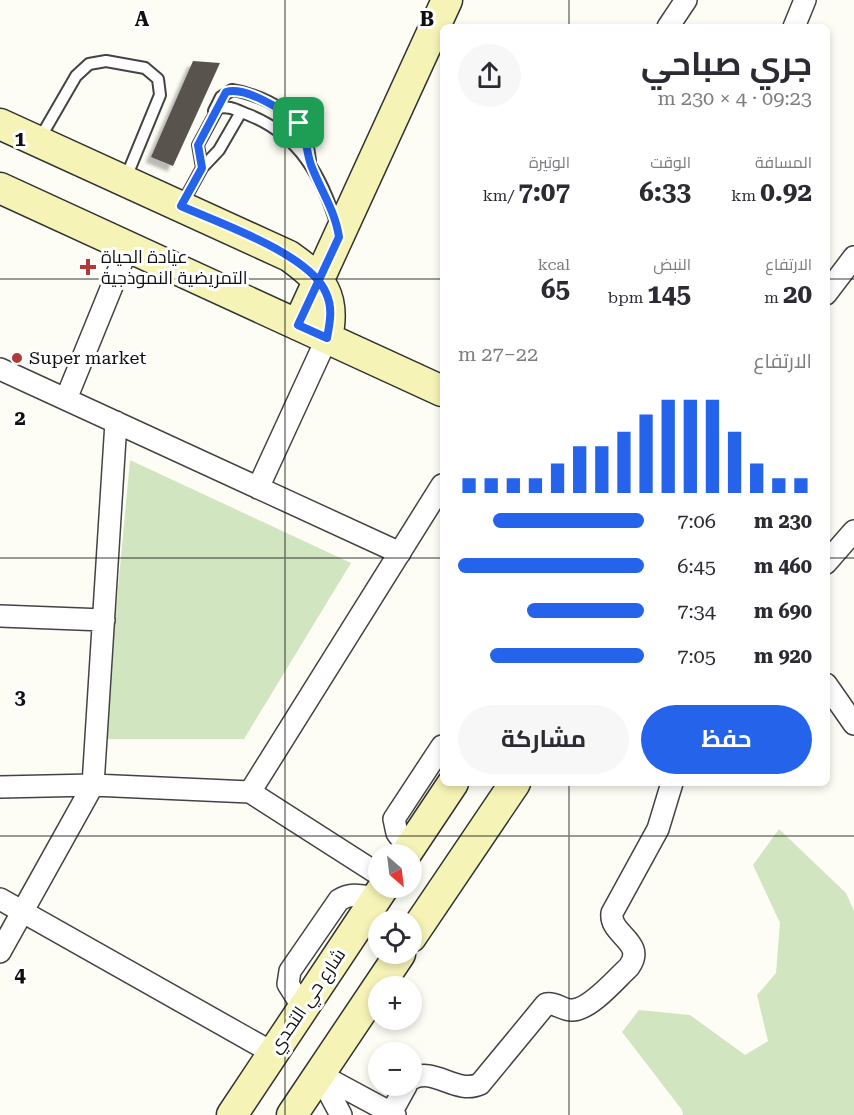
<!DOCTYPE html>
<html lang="ar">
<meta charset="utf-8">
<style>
body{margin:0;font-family:"Roboto Serif",Cairo,serif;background:#f7f7f7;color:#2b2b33;direction:rtl;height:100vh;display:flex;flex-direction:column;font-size:22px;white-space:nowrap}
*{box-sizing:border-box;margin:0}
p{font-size:20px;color:#7c7c81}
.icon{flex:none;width:33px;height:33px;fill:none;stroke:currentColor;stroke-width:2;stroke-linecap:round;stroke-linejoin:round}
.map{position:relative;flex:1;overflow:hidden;direction:ltr}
.details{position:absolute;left:440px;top:24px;width:390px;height:762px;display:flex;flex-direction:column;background:#fff;border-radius:9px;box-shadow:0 3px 9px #0003;direction:rtl}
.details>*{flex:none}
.needle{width:39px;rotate:152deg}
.fabs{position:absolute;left:368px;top:844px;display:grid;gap:12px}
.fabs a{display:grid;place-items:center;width:54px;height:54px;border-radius:50%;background:#fff;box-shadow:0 3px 9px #0003;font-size:30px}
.pin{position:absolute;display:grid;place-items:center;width:51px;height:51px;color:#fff;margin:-26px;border-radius:12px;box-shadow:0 3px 9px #0006}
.round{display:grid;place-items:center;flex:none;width:63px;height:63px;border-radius:32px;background:#f7f7f7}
.headline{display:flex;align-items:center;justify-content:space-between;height:102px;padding:0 18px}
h1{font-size:33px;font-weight:700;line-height:45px}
.metrics{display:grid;grid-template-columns:repeat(3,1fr);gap:9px;height:102px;padding:6px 18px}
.metrics div{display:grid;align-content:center}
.metrics b{font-size:26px;font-weight:700}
.metrics small{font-size:16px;font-weight:400}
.metrics p{font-size:16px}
.chart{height:168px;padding:12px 18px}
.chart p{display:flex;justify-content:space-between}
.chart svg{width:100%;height:108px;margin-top:6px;stroke:#2563eb;stroke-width:6}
.action{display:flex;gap:12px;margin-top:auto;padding:12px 18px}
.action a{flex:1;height:69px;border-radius:36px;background:#2563eb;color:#fff;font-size:24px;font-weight:700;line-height:69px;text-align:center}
.action a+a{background:#f7f7f7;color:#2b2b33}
ul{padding:0 18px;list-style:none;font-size:20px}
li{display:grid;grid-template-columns:96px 72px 1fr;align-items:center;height:45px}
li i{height:15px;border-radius:8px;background:#2563eb}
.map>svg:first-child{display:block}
</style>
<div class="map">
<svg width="854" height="1115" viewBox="0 0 854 1115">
<defs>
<filter id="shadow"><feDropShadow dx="-5.5" dy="5.5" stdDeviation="1.5" flood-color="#0004"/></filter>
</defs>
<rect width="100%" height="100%" fill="#fefdf5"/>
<path fill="#d2e5c1" d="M130,460L351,563L244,739H104Z
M779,829L846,893L854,911V1115H683L682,1110L622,1032L639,1010L690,1015L745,1055L768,1041L757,995L776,973L780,923L753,865Z"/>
<path fill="#58524e" filter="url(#shadow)" d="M193,61L220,63L173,166L151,157Z"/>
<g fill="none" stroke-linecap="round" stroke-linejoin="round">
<defs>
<path id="lane" d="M214,111L221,97L232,90C253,93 286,107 299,124C307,133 308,148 310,160
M39,140L76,76L89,64L106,61L145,68L158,79L160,95L125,180
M202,168L198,145L218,108C229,105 238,111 249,115C299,135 322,176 337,226
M181,206L202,168L219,150L241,112"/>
<path id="street" d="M668,27L686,0
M794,27L805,0
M826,294L854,257
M0,369L400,553
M66,399L128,247
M258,488L327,338
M826,563L854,531
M0,616L104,620
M826,684L854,724
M0,787L93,785L250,792L378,874
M250,792L442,485
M409,849L397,833L394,819L442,746
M0,899L273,1053
M0,952L93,785L116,422
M303,1008L288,984L290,971L339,900C352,892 362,896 376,898
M319,1074L395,1115
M319,1074L341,1115
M411,1079C434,1066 456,1095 480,1084L546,1004C556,1002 563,1011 573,1010C591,1009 616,979 629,967C647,942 609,935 612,913L658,829L672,783
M391,1113L406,1086"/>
<path id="secondary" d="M0,124L289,256C323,280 336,296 327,338
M0,188L442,391
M298,325L447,0
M405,855L453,783
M411,937L515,783
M232,1115L383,888
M292,1115L400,954"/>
</defs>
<use href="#lane" stroke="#434343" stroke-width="14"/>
<use href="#street" stroke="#434343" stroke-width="24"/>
<use href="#secondary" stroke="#323232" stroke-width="33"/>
<use href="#lane" stroke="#fff" stroke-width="10"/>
<use href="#street" stroke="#fff" stroke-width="21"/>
<use href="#secondary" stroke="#f6f3b7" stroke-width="30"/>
</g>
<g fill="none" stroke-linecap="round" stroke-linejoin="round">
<defs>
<path id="route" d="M299,123C284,111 246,86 226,92L198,145L202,168L181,206C219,223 310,254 326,293C333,308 330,322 327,338L298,325L339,237C335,210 320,189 311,165C306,151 307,137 299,123"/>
</defs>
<use href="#route" stroke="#fff" stroke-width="12"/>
<use href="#route" stroke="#2563eb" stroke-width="8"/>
</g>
<path fill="none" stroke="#101010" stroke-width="1.5" stroke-opacity="0.55" d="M285,0V1115M569,0V27M0,279H442M826,279H854M0,558H442M826,558H854M569,783V1115M0,836H854"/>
<g fill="#b13937" stroke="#fff" stroke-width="2">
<path d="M85 258h6v6h6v6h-6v6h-6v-6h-6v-6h6z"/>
<circle cx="17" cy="358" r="6"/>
</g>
<g text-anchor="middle" stroke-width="6" stroke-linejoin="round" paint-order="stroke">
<g font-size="18" fill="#101010" stroke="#fff" text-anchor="start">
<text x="101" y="263">عيادة الحياة<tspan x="101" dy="21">التمريضية النموذجية</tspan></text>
<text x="29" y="364">Super market</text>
</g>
<g font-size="18" fill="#101010" stroke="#fff">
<text transform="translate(307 1001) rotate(-56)" y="6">شارع حي التحدي</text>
</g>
</g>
<g font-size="20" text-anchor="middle" font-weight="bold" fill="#101010" stroke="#fff" stroke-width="6" stroke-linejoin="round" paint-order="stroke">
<text x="142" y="26">A</text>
<text x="427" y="26">B</text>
<text x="20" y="146">1</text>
<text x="20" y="425">2</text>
<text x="20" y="704">3</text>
<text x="20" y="982">4</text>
</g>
</svg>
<div class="fabs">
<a><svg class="needle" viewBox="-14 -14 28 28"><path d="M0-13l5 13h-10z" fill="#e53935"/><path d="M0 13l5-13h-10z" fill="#7c7c81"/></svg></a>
<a><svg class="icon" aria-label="locate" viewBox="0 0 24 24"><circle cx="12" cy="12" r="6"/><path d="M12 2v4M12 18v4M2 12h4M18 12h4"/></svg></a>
<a>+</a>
<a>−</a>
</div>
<div class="pin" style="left:299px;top:123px;background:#1e9e55"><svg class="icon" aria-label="arrive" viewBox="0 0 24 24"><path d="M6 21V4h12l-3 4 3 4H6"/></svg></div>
<section class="details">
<div class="headline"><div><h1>جري صباحي</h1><p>09:23 · 4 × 230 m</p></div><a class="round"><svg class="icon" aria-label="share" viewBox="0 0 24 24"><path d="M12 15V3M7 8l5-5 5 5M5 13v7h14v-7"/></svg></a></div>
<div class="metrics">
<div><p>المسافة</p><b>0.92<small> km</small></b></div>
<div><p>الوقت</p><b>6:33</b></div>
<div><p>الوتيرة</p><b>7:07<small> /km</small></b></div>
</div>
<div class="metrics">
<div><p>الارتفاع</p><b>20<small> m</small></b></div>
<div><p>النبض</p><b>145<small> bpm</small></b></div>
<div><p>kcal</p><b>65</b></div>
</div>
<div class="chart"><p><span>الارتفاع</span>22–27 m</p>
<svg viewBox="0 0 160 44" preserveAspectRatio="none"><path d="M5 44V38M15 44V38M25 44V38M35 44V38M45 44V32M55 44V25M65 44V25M75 44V19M85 44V12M95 44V6M105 44V6M115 44V6M125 44V19M135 44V32M145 44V38M155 44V38"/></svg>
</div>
<ul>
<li><b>230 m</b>7:06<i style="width:81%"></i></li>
<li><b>460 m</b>6:45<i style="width:100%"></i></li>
<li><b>690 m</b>7:34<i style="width:63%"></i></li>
<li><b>920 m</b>7:05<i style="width:83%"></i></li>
</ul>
<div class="action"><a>حفظ</a><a>مشاركة</a></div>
</section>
</div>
